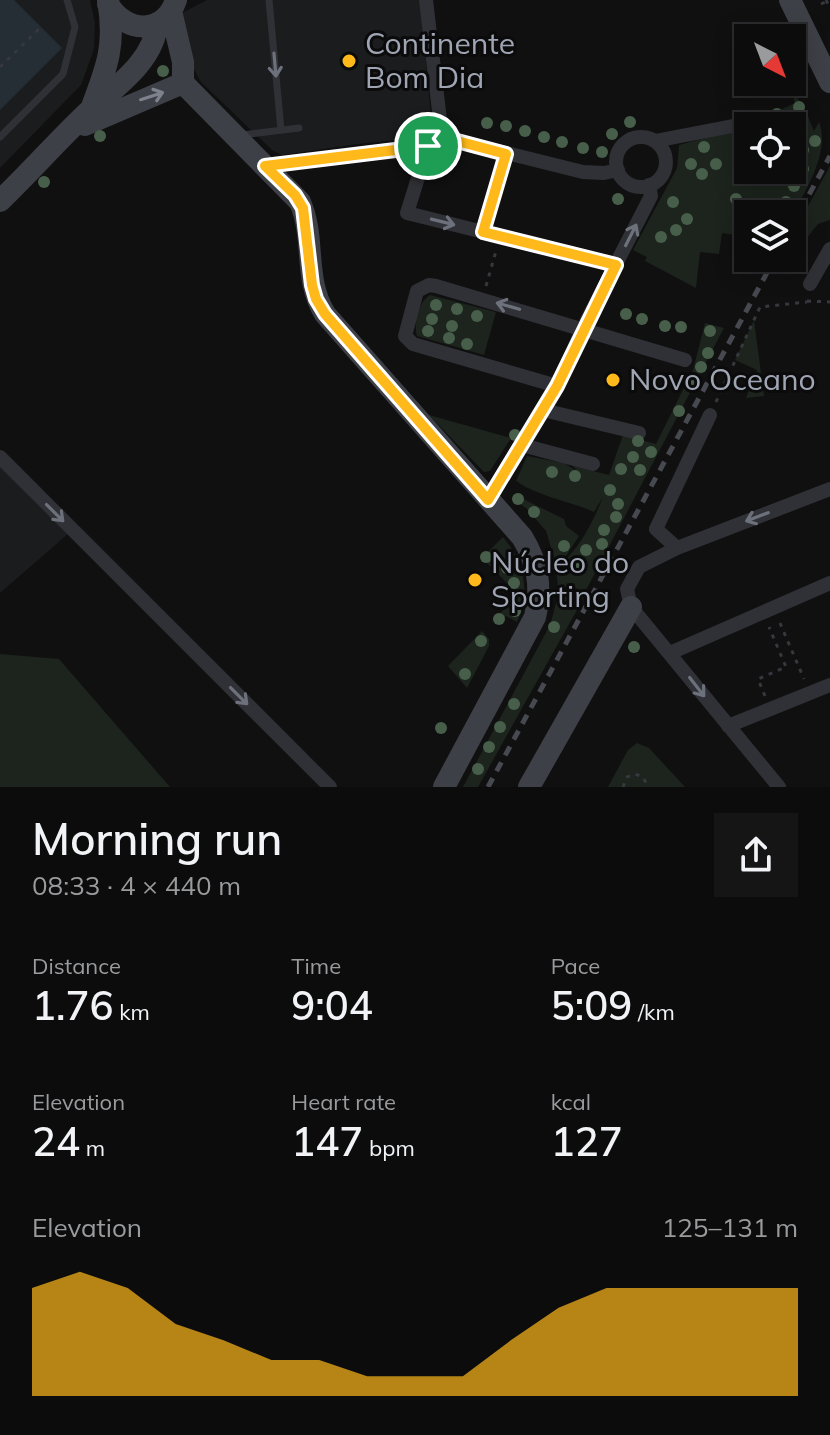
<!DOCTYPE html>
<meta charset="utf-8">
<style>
body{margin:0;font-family:Mulish,sans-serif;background:#151516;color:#f1f3f6;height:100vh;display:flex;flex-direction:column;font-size:30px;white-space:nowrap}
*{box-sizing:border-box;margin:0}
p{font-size:26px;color:#9a9b9d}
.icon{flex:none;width:44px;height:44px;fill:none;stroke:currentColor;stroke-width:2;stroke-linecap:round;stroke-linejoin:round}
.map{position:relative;height:787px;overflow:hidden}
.side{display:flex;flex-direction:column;background:#0c0c0d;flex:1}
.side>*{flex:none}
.needle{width:52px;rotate:138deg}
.fabs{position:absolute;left:734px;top:24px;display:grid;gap:16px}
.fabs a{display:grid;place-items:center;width:72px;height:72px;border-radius:0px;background:#0c0c0d;box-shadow:0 4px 20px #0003,0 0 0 2px #2c2c2e;font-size:40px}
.pin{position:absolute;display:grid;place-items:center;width:68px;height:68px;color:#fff;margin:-34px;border:4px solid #fff;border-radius:50%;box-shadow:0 2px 8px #0007}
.round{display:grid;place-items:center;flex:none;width:84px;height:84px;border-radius:0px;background:#151516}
.head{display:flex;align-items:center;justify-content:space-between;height:136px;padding:0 32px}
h1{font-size:44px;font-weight:600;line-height:60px}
.figures{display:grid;grid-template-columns:repeat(3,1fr);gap:12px;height:136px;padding:8px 32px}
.figures div{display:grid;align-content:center}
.figures b{font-size:40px;font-weight:600}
.figures small{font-size:22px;font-weight:400}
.figures p{font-size:22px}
.chart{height:224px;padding:16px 32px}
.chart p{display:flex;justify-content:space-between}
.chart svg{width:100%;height:144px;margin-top:8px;fill:#ffb91a;opacity:.7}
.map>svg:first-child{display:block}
</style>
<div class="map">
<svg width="830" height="787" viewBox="0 0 830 787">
<rect width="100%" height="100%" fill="#101011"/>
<path fill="#1b1c1e" d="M0,0H90L95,23L94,49L81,85L0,168Z
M207,0H420L432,127L430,132L427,137L357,144L282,155L272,150L201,82L189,60L182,13Z
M0,464L69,533L0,593Z"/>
<path fill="#1c241d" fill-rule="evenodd" d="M790,86L806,112L814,131L819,122C830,149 808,189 792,214H748V237L722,233L719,254L700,252L696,288L645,261L647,257L633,250L677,168L679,145L742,128L795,103ZM748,126H792V170H748Z
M830,166V220L818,224L792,257V235Z
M430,295L496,312L484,355L417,336C413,324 419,301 430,295Z
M754,320L764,396L746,398L757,370L735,360Z
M705,323L724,328L585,592L571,586L558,588L556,568C578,552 593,522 603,497L594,512C568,500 541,498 516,481L527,456L564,463L578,472L573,466L609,475L623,435L656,444L693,370Z
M429,415L511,438L490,471L484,472Z
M513,494L564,519L566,526L579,536L564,559L556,564L546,531L526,508L514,500Z
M503,537C524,563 531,591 517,622L506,616L499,622L492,621L519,595L482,558Z
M573,588L584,594L582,601L478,787H463L550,625L560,590Z
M482,631L489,639V646L467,688L448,666Z
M0,654L59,659L170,787H0Z
M637,743L649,748L685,787H608L628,750Z"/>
<path fill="#252e35" d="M0,0H14L62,48L0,110Z"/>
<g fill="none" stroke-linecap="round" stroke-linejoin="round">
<path stroke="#36383e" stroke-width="3" stroke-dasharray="4 6" stroke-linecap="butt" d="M826,0L830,8
M821,4L830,0
M0,67L41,27
M487,217L502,167
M486,286L496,251
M807,301L830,302
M716,402L760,307L807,302
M780,623L804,679
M765,696L758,679L786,667L769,627
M623,787L627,777L635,774L643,777L648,787"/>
<path stroke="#303136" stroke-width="7" d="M269,0L281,130
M242,135L299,128
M0,137L63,74L75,27L67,0"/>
<path stroke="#303136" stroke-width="14" d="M426,0L442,137
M616 162a25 25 0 1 1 50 0a25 25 0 1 1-50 0Z
M655,141L738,125
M428,146L407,213L616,265
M265,166L428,146L442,137L583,172L604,173L618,170
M810,284L830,249
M557,386L413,344L405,336L417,291L429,285L436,286L685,360
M543,410L639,433
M522,445L593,464
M0,457L330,787
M488,500L557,386L583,328L651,196L649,185
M677,548L656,529L710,415
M670,653L830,583
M728,726L830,685
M779,787L631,607L627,589L639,567L677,548L830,489"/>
<path stroke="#3e4047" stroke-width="22" d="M790,0L830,82
M108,4C126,34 164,35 176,0
M171,11L183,62V83
M183,83L300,202C316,239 303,278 325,314L522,537C538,563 542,587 535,617L444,787
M91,109C107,67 116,45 108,0
M85,125L183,83
M0,201C31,171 60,138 91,109C116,87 155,60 157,23
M529,787L631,607"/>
<path stroke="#474950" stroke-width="5" stroke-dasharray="10 8" stroke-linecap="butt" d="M792,226L830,156
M488,787L775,258"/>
</g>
<g fill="#475f4a">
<circle cx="163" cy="71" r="6"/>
<circle cx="799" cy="107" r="6"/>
<circle cx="777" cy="114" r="6"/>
<circle cx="630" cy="122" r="6"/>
<circle cx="487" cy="123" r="6"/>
<circle cx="506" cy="126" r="6"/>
<circle cx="525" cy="131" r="6"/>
<circle cx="612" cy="134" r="6"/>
<circle cx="100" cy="136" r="6"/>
<circle cx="544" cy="137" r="6"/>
<circle cx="815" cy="141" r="6"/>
<circle cx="562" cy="142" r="6"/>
<circle cx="704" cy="147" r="6"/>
<circle cx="583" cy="148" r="6"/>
<circle cx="803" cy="150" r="6"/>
<circle cx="602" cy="152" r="6"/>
<circle cx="739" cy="153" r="6"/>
<circle cx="691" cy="164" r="6"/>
<circle cx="716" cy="164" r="6"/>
<circle cx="803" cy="169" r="6"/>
<circle cx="702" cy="174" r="6"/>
<circle cx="44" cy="182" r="6"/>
<circle cx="794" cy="186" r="6"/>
<circle cx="618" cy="199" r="6"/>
<circle cx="736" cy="199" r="6"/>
<circle cx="673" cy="202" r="6"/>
<circle cx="786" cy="202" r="6"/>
<circle cx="687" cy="219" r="6"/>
<circle cx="741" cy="227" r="6"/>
<circle cx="676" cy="230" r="6"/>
<circle cx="661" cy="237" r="6"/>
<circle cx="436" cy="305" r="6"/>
<circle cx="457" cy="309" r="6"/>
<circle cx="626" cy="314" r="6"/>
<circle cx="477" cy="316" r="6"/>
<circle cx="432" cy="319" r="6"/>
<circle cx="642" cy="319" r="6"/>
<circle cx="452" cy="326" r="6"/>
<circle cx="665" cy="326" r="6"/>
<circle cx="681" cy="327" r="6"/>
<circle cx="428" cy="331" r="6"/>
<circle cx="710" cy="331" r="6"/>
<circle cx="449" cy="338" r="6"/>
<circle cx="467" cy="344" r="6"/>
<circle cx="708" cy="353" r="6"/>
<circle cx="701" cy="367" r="6"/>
<circle cx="694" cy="381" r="6"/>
<circle cx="679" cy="411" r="6"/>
<circle cx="515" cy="435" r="6"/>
<circle cx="638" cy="441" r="6"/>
<circle cx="651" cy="452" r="6"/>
<circle cx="633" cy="457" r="6"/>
<circle cx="621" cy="469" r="6"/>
<circle cx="640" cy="470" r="6"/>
<circle cx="552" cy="472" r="6"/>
<circle cx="575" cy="476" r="6"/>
<circle cx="610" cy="490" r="6"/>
<circle cx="518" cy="499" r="6"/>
<circle cx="618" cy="504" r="6"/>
<circle cx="534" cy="512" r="6"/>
<circle cx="616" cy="517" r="6"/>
<circle cx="604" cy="530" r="6"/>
<circle cx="602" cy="544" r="6"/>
<circle cx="564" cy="546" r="6"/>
<circle cx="586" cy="550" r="6"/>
<circle cx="486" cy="557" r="6"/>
<circle cx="580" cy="565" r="6"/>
<circle cx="507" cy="568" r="6"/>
<circle cx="514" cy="583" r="6"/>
<circle cx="576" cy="599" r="6"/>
<circle cx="515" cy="611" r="6"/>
<circle cx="499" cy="619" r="6"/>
<circle cx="554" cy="627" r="6"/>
<circle cx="481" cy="641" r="6"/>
<circle cx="634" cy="647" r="6"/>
<circle cx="465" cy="674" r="6"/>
<circle cx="514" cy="704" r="6"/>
<circle cx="500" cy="727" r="6"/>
<circle cx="441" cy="728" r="6"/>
<circle cx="489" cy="747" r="6"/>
<circle cx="478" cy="769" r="6"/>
</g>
<defs><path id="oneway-shaft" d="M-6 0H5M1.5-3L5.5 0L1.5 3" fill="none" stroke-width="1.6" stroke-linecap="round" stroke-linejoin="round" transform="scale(2)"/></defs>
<g stroke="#6d717b">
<use href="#oneway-shaft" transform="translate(275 65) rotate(85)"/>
<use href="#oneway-shaft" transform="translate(443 222) rotate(14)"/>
<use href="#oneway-shaft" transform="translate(631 235) rotate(-63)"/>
<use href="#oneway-shaft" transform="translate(508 306) rotate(-164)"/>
<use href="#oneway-shaft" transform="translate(55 513) rotate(45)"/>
<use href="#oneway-shaft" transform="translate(757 517) rotate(159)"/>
<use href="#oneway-shaft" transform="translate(697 687) rotate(52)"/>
<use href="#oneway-shaft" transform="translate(239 696) rotate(45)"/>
</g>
<use stroke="#7d828d" href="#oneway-shaft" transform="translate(152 96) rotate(-18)"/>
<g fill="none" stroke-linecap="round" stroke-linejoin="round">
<defs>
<path id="route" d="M442,137L506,154L483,232L616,265L557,386L488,500L325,314L316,299L312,285L303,208L295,195L265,166L428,146Z"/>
</defs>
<use href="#route" stroke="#fff" stroke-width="16"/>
<use href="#route" stroke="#ffb91a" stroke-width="10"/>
</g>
<g fill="#ffb91a" stroke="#0b0b0c" stroke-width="3">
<circle cx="349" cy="61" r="8"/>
<circle cx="613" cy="380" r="8"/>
<circle cx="475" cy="580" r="8"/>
</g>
<g text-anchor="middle" stroke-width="6" stroke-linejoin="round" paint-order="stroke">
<g font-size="30" fill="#9fa5b3" stroke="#0b0b0c" text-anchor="start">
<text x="365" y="54">Continente<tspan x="365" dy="34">Bom Dia</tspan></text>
<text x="629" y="390">Novo Oceano</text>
<text x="491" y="573">Núcleo do<tspan x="491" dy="34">Sporting</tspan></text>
</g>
</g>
</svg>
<div class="fabs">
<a><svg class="needle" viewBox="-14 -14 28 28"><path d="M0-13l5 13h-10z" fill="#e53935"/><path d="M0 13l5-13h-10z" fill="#9a9b9d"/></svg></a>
<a><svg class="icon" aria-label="locate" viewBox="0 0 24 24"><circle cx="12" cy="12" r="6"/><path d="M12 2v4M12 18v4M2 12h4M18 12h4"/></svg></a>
<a><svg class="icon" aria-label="layers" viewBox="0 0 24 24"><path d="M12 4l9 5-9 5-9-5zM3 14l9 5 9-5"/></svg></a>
</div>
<div class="pin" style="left:428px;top:146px;background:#1e9e55"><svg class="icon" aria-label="arrive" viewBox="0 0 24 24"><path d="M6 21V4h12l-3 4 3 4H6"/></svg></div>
</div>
<section class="side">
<div class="head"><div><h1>Morning run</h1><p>08:33 · 4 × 440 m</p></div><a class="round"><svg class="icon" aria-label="share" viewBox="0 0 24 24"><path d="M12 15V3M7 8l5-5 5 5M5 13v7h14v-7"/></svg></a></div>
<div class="figures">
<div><p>Distance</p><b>1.76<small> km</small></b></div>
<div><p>Time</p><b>9:04</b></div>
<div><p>Pace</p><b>5:09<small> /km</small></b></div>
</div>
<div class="figures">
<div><p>Elevation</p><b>24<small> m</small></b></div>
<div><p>Heart rate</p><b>147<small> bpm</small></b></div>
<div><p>kcal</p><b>127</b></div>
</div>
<div class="chart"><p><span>Elevation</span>125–131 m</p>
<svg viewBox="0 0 160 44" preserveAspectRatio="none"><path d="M0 44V11L10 6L20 11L30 22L40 27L50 33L60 33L70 38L80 38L90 38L100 27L110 17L120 11L130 11L140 11L150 11L160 11V44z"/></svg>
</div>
</section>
